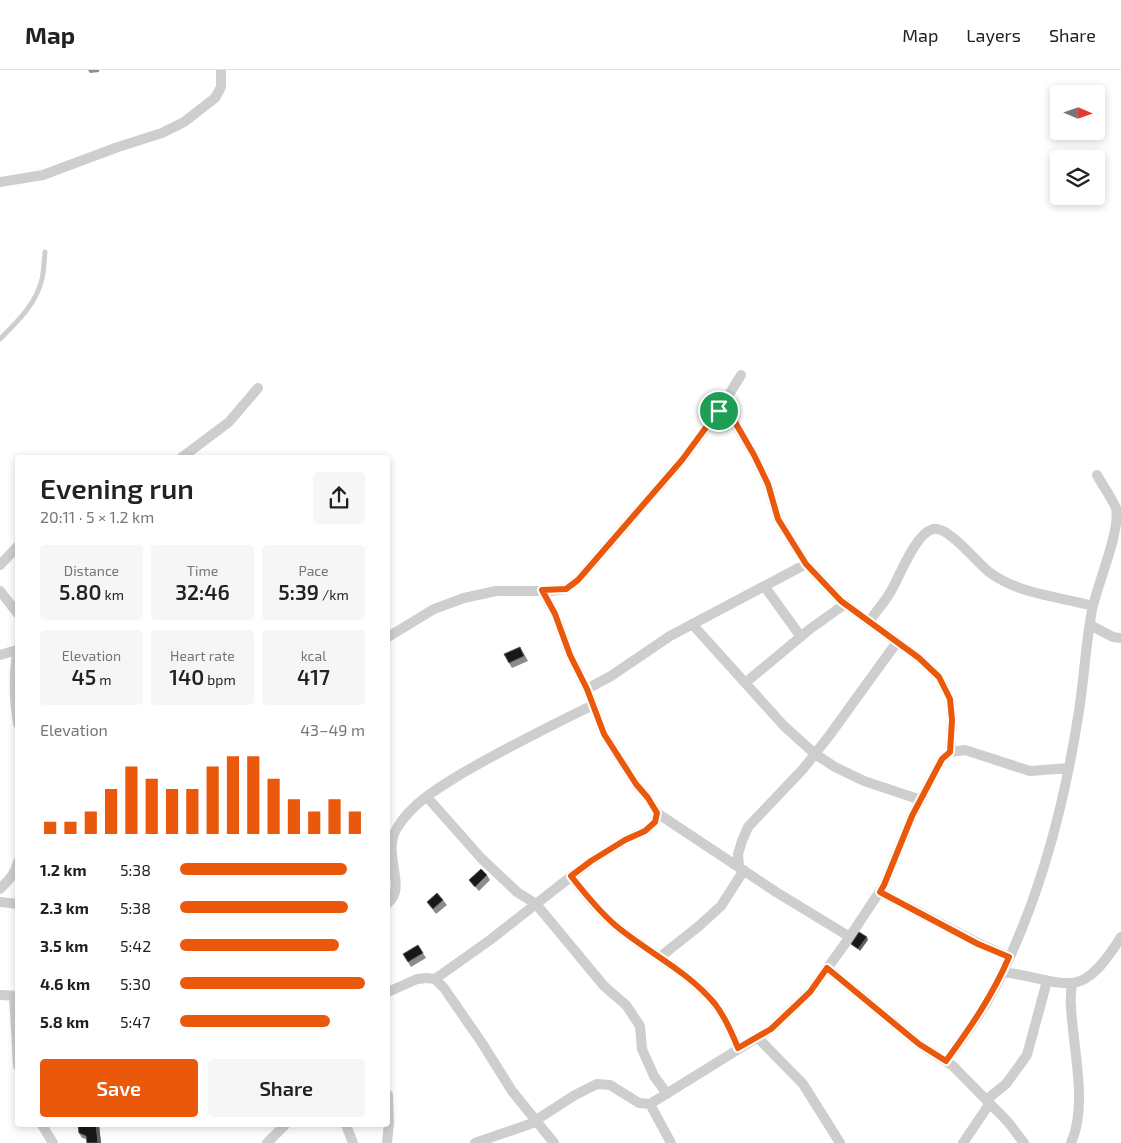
<!DOCTYPE html>
<meta charset="utf-8">
<style>
body{margin:0;font-family:"Exo 2",sans-serif;background:#f6f6f6;color:#222;height:100vh;display:flex;flex-direction:column;font-size:19px;white-space:nowrap}
*{box-sizing:border-box;margin:0}
p{font-size:16px;color:#767676}
.icon{flex:none;width:28px;height:28px;fill:none;stroke:currentColor;stroke-width:2;stroke-linecap:round;stroke-linejoin:round}
.map{position:relative;flex:1;overflow:hidden}
.details{position:absolute;left:15px;top:385px;width:375px;height:672px;display:flex;flex-direction:column;background:#fff;border-radius:5px;box-shadow:0 2px 8px #0003}
.details>*{flex:none}
.needle{width:32px;rotate:92deg}
.fabs{position:absolute;left:1050px;top:15px;display:grid;gap:10px}
.fabs a{display:grid;place-items:center;width:55px;height:55px;border-radius:5px;background:#fff;box-shadow:0 2px 8px #0003;font-size:25px}
.pin{position:absolute;display:grid;place-items:center;width:42px;height:42px;color:#fff;margin:-21px;border:2px solid #fff;border-radius:50%;box-shadow:0 1px 5px #0007}
.round{display:grid;place-items:center;flex:none;width:52px;height:52px;border-radius:5px;background:#f6f6f6}
.overview{display:flex;align-items:center;justify-content:space-between;height:85px;padding:0 25px}
h1{font-size:28px;font-weight:600;line-height:38px}
.figures{display:grid;grid-template-columns:repeat(3,1fr);gap:8px;height:85px;padding:5px 25px}
.figures div{display:grid;align-content:center;border-radius:5px;background:#f6f6f6;text-align:center}
.figures b{font-size:21px;font-weight:600}
.figures small{font-size:14px;font-weight:400}
.figures p{font-size:14px}
.chart{height:140px;padding:10px 25px}
.chart p{display:flex;justify-content:space-between}
.chart svg{width:100%;height:90px;margin-top:5px;stroke:#ea580c;stroke-width:6}
.action{display:flex;gap:10px;margin-top:auto;padding:10px 25px}
.action a{flex:1;height:58px;border-radius:5px;background:#ea580c;color:#fff;font-size:20px;font-weight:600;line-height:58px;text-align:center}
.action a+a{background:#f6f6f6;color:#222}
ul{padding:0 25px;list-style:none;font-size:16px}
li{display:grid;grid-template-columns:80px 60px 1fr;align-items:center;height:38px}
li i{height:12px;border-radius:6px;background:#ea580c}
header{display:flex;align-items:center;gap:30px;box-sizing:border-box;height:70px;padding:0 25px;background:#fff;border-bottom:1px solid #e0e0e0}
header strong{font-size:24px}
nav{display:flex;gap:28px;margin-inline-start:auto;font-size:18px}
.map>svg:first-child{display:block}
</style>
<header>
<strong>Map</strong>
<nav><a>Map</a><a>Layers</a><a>Share</a></nav>
</header>
<div class="map">
<svg width="1121" height="1073" viewBox="0 0 1121 1073">
<rect width="100%" height="100%" fill="#fff"/>
<g fill="none" stroke-linecap="round" stroke-linejoin="round">
<path stroke="#cecece" stroke-width="5" d="M0,269C18,251 36,234 42,209C44,200 44,191 45,182"/>
<path stroke="#cecece" stroke-width="10" d="M0,112L43,105L118,77L162,63L184,52L215,28L221,17V0
M723,333L754,385L768,414L778,449L806,494L841,531L919,588L939,607L950,629L952,650L950,682
M181,388L229,352L258,318
M0,495L18,476
M765,517L801,567
M0,521L18,544
M869,552C876,541 885,532 891,521C900,506 915,464 933,459C949,456 977,493 989,502C1020,525 1058,526 1093,536
M692,554L784,656L815,684L835,697L864,711L921,730
M1090,555L1113,567L1121,568
M388,567L434,539L464,528L496,521H551L566,519L578,510L682,390L719,341L741,305
M18,579C13,604 14,629 18,654
M0,585L17,580
M745,613L810,559L845,534
M587,619L611,606L670,566L806,494
M427,727L481,788L517,822L536,834L604,916L626,935L640,956L642,979L654,1006L667,1024
M657,743L776,822L850,867
M739,797L738,784L742,771L748,757L803,699L829,666L897,572
M571,806C585,824 598,841 615,855C647,882 688,901 715,934C725,947 732,963 738,978
M0,819C8,811 15,804 18,792
M880,822L978,873L1009,887
M0,832L18,834
M388,833C408,817 381,784 397,758C411,734 438,718 461,704C504,679 548,657 593,635
M660,887L699,856L721,836L744,800
M827,898L919,974L953,996L1008,1052L1024,1073
M1002,902C1068,910 1079,935 1121,867
M435,909L490,870L591,791L625,770L645,761L655,752L657,743L648,728L636,714L604,664L587,619L570,585L555,544L542,521
M388,922L417,909L427,908L435,909L444,918L482,973L512,1021L554,1073
M0,925L18,926
M14,926L18,996
M757,967L803,1014L840,1073
M946,991C965,966 984,940 998,912C1038,832 1063,740 1077,653C1084,615 1085,577 1092,540C1097,515 1121,460 1116,438C1111,427 1103,416 1097,405
M986,1030L1006,1014L1027,985L1047,911
M650,1034L671,1073
M42,1055L53,1073
M346,1055L353,1073
M267,1073L285,1055
M387,1073L389,1052L388,1025
M475,1073L530,1054L575,1025L597,1014L610,1015L639,1033L650,1034L771,959L810,922L847,871L884,815L912,746L942,689L950,682L965,680L1030,701L1069,698
M963,1073L990,1033
M1071,1073C1088,1036 1073,978 1071,937C1070,929 1071,921 1072,914"/>
</g>
<path fill="#8c8c8c" d="M88,0H99V2L90,3Z
M523,582L528,591L512,598L509,593Z
M487,805L490,810L479,821L469,810Z
M443,830L447,835L436,844L427,832Z
M418,875L426,888L411,897L408,892Z
M78,1055H99L101,1073L82,1068L79,1063Z"/>
<path fill="#5d5d5d" d="M867,867L868,870L860,881L858,879Z
M96,1055H99L101,1073H98Z"/>
<path fill="#181818" stroke="#5d5d5d" d="M520,577L524,586L509,593L504,584Z
M481,799L487,805L475,817L469,810Z
M437,823L443,830L433,839L427,832Z
M859,862L867,867L858,879L851,874Z
M418,875L423,883L408,892L403,884Z
M78,1055H96L98,1073H87L86,1066L79,1063Z"/>
<g fill="none" stroke-linecap="round" stroke-linejoin="round">
<defs>
<path id="route" d="M724,333L754,385L768,414L778,449L806,494L841,531L919,588L939,607L950,629L952,650L950,682L942,689L912,746L884,815L880,822L978,874L1009,887C993,925 970,958 946,991L919,974L827,898L810,922L771,959L738,978C732,963 725,947 715,934C688,901 647,882 615,855C598,840 585,824 571,806L591,791L625,770L645,761L655,752L657,743L648,728L636,714L604,664L587,619L570,585L555,544L542,520L566,519L578,510L682,390Z"/>
</defs>
<use href="#route" stroke="#fff" stroke-width="10"/>
<use href="#route" stroke="#ea580c" stroke-width="6"/>
</g>
</svg>
<div class="fabs">
<a><svg class="needle" viewBox="-14 -14 28 28"><path d="M0-13l5 13h-10z" fill="#e53935"/><path d="M0 13l5-13h-10z" fill="#767676"/></svg></a>
<a><svg class="icon" aria-label="layers" viewBox="0 0 24 24"><path d="M12 4l9 5-9 5-9-5zM3 14l9 5 9-5"/></svg></a>
</div>
<div class="pin" style="left:719px;top:341px;background:#1e9e55"><svg class="icon" aria-label="arrive" viewBox="0 0 24 24"><path d="M6 21V4h12l-3 4 3 4H6"/></svg></div>
<section class="details">
<div class="overview"><div><h1>Evening run</h1><p>20:11 · 5 × 1.2 km</p></div><a class="round"><svg class="icon" aria-label="share" viewBox="0 0 24 24"><path d="M12 15V3M7 8l5-5 5 5M5 13v7h14v-7"/></svg></a></div>
<div class="figures">
<div><p>Distance</p><b>5.80<small> km</small></b></div>
<div><p>Time</p><b>32:46</b></div>
<div><p>Pace</p><b>5:39<small> /km</small></b></div>
</div>
<div class="figures">
<div><p>Elevation</p><b>45<small> m</small></b></div>
<div><p>Heart rate</p><b>140<small> bpm</small></b></div>
<div><p>kcal</p><b>417</b></div>
</div>
<div class="chart"><p><span>Elevation</span>43–49 m</p>
<svg viewBox="0 0 160 44" preserveAspectRatio="none"><path d="M5 44V38M15 44V38M25 44V33M35 44V22M45 44V11M55 44V17M65 44V22M75 44V22M85 44V11M95 44V6M105 44V6M115 44V17M125 44V27M135 44V33M145 44V27M155 44V33"/></svg>
</div>
<ul>
<li><b>1.2 km</b>5:38<i style="width:90%"></i></li>
<li><b>2.3 km</b>5:38<i style="width:91%"></i></li>
<li><b>3.5 km</b>5:42<i style="width:86%"></i></li>
<li><b>4.6 km</b>5:30<i style="width:100%"></i></li>
<li><b>5.8 km</b>5:47<i style="width:81%"></i></li>
</ul>
<div class="action"><a>Save</a><a>Share</a></div>
</section>
</div>
